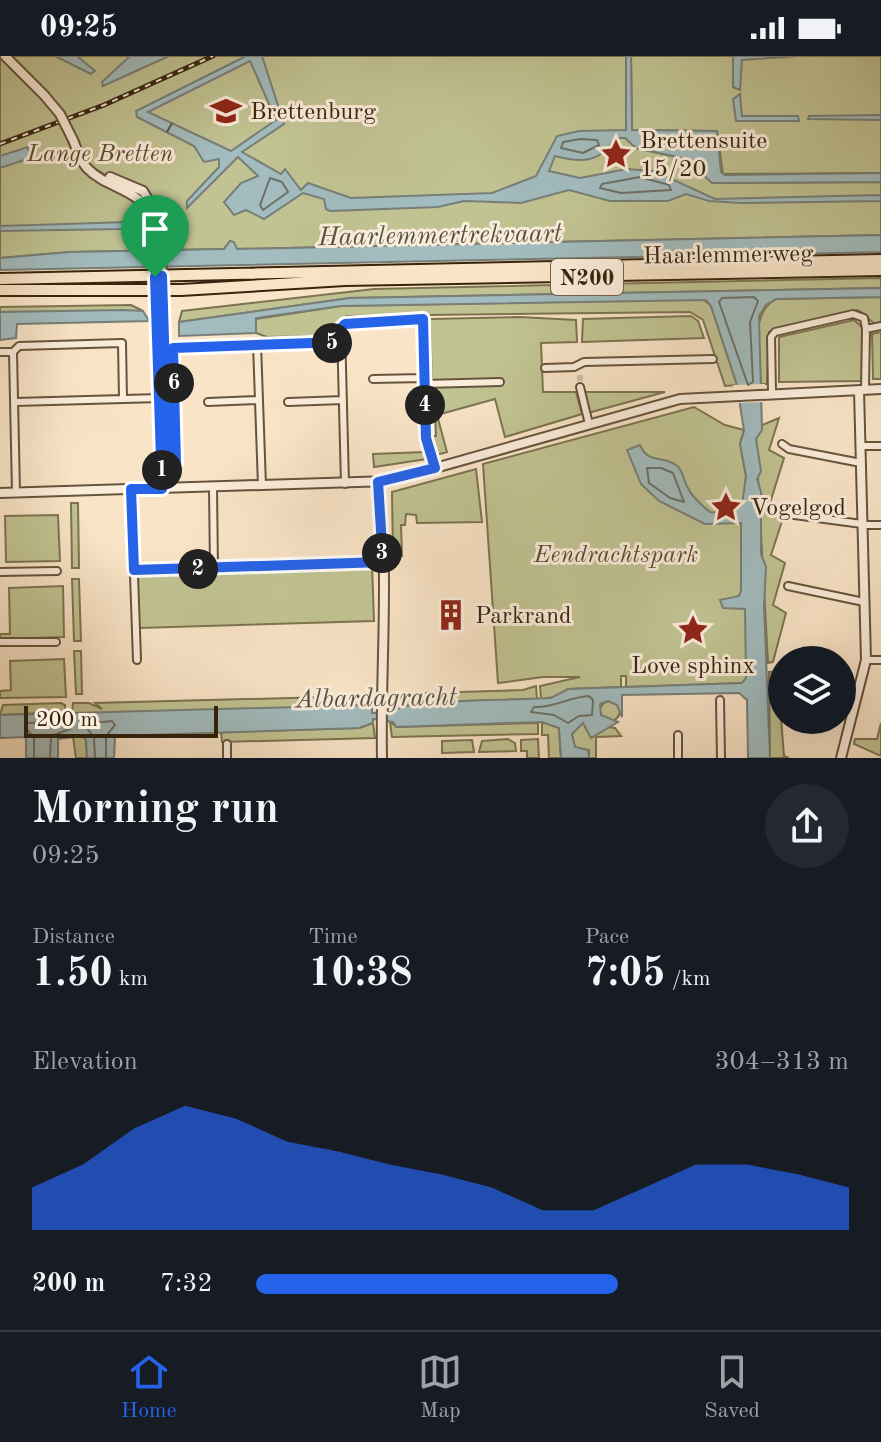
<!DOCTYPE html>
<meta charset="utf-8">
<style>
body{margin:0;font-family:"Old Standard TT",serif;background:#242831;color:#f1f3f6;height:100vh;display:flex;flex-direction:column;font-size:30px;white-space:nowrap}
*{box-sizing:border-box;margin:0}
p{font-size:26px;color:#9ea1a6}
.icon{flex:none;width:44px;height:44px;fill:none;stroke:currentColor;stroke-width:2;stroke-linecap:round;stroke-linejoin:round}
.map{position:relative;height:702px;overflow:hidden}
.drawer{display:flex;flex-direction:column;background:#171b24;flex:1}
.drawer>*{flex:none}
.tools{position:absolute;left:768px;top:590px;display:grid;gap:16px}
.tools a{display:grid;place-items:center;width:88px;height:88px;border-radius:50%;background:#171b24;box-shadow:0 8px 32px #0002;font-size:40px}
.scale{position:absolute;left:24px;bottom:20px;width:194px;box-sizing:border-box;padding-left:8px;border:4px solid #36240e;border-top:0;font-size:22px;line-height:28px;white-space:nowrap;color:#36240e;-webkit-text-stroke:6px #fbeddb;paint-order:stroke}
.pin{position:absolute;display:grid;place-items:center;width:68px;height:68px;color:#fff;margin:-82px -34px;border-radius:50% 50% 50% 0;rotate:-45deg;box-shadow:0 0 8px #0007}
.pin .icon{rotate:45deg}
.km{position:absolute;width:40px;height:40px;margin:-20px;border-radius:50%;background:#222;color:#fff;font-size:22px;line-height:40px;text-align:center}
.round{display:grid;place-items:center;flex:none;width:84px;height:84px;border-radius:42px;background:#242831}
.overview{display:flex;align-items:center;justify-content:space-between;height:136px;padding:0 32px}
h1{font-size:44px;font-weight:600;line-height:60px}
.figures{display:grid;grid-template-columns:repeat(3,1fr);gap:12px;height:136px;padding:8px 32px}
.figures div{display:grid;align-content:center}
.figures b{font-size:40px;font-weight:600}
.figures small{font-size:22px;font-weight:400}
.figures p{font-size:22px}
.chart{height:224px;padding:16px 32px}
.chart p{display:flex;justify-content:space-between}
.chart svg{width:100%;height:144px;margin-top:8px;fill:#2563eb;opacity:.7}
ul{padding:0 32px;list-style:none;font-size:26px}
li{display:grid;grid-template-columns:128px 96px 1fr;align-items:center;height:60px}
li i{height:20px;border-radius:10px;background:#2563eb}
.status{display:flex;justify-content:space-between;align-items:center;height:56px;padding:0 40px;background:#171b24;direction:ltr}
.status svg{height:22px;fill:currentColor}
.dock{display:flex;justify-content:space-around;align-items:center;height:112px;border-top:2px solid #363941;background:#171b24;font-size:22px;color:#9ea1a6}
.dock a{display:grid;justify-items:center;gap:4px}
.dock .active{color:#2563eb}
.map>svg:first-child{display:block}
</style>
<div class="status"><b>09:25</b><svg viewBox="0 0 49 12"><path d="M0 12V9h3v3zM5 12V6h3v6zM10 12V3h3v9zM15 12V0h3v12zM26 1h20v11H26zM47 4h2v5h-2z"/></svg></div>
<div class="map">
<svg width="881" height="702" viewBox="0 0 881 702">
<rect width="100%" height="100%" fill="#f9e4c7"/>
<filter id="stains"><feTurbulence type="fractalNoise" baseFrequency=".0025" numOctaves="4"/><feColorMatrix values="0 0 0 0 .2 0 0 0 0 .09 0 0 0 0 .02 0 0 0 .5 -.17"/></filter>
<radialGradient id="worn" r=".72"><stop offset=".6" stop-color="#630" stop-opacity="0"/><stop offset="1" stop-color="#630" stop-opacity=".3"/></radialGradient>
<path fill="#c1c393" stroke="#7c7450" stroke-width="2" d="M0,0H626V74L636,92L686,103L712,127L881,126V179L237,193L230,185L224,193L70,196L0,202Z
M631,0H881V117L723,118L717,75L632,74Z
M881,222V232L350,242L179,266L182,255L374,233Z
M881,241V267L875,268L858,254L769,276L767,328H761C760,302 748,257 776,243Z
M703,243L711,250L737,329L725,330L703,264L690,256L346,260L326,284H319L318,280L267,281L256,277V263L341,250Z
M131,249L143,255L0,256V251Z
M691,260L698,265L704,282L582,286L583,263Z
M520,261L576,264L577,286L541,287L543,336H576L582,358L505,381L495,343L437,359L447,396L436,399L431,380H436L434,330L482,329L484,323L432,325L430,263Z
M854,264L862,271V325L779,326V281Z
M881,276V323H873L872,278Z
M584,336H665L588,357Z
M694,351L725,369L744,374L740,388L746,420L741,482L753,618L742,627L626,631V620H621V631L568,633L554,641L541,643L540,630L580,621H543L498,627L483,408Z
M779,362L769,394L784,402L770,447L785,456L771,499L785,507L773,549L786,557L773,606L768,607L756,383L762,369Z
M425,396L427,403L374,411L373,398Z
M476,413L482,466L417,467L416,459L406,458L405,469H401L402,500H393L392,436Z
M71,447H78L79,512H72Z
M58,459L60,505L6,506L5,460Z
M372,509L374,565L139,572L137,515Z
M72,523H79L81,585H74Z
M63,530L64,581L0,583V578H10L9,532Z
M74,595H81L82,638H76Z
M64,603L66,641L0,642V635L11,634L10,605Z
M782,615V637H779L784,700L789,702H770L769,616Z
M536,630L537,643L430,646L402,650L388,657L387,639L392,638L523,634Z
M365,640L370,642V647L347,651L72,658L73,647H89L102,653L95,647Z
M600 655a10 10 0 1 1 20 0a10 10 0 1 1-20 0Z
M61,647L65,649V656L0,659L3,649Z
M390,666L397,671L538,667V678L392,681Z
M542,666L559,672L561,702H549L548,679H542Z
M373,667L375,682L222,686L221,676L359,672Z
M583,667L591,681L608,671L615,672L621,680L596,681V702H589V694L575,692L572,678L575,672Z
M881,667V700L854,688L855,683H877Z
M83,680L86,684L87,702H76L73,681Z
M508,683L515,687L516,695L479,696L482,685Z
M538,683L539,702H527V695H521V684Z
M472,684L474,696L442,697V685Z"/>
<path fill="#a2bcbf" stroke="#777f78" stroke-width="2" fill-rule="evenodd" d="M55,0H77L95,15L91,18Z
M130,0H169L103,30L102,26Z
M246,0H262L284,68L242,96L281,118L285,113L301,134L308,127L351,142L492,137L536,120L557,80L579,75L626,74V0H631L632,74L717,75L721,116L725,119L881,117V126L712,127L686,103L636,92L625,82H615C600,107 582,107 555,100L549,115L580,122L627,113L654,115L715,143L881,139V145L741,147L709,145L686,138L668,145H610L569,134L521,147L464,145L438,151L330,155L326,153L324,143L303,137L264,163L246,154L234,159L224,146L241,127L258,120L238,101L187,152V145L219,111V103L204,106L194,90L137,61L136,55ZM250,5L276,64L231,95L148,56Z
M733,0H800L742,4L740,34L733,31Z
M740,38L742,60H798L799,65H736L733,43Z
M881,59V64L808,63L809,60Z
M28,91L30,102L0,112V100Z
M129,166L130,170L122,173L0,175V170Z
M881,179V196L0,214V202L70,196L224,193L230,185L234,186L237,193Z
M881,232V241L776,243L766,249L759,260L762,374L756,383L761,415L757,423L761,436V498L766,511L764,550L770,702H748L747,644L739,637L622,639V661L617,649L608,645L600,648L601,659L618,666L591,682L583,667L572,678L575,691L588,694L589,702H561L559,672L542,666L396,671L393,666L373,663V667L359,672L115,680L114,702H87L86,684L82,680L58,683V702H26V681L0,682V659L372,649V657C393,657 404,648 425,647C465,644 509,644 551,642L568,633L742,627L746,622L745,553L723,552L720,544L739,540L741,534V467L705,468L659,445L641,428L627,394L640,389C648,408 662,399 676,409C684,415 683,424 688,432C693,442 701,449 710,456L730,458L742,449L746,420L740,388L744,375L737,329L711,250L706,244L341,250L256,262V277L179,280V266L350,242Z
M123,254L143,255L149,265L17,268L16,282L0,284V256Z"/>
<path fill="#f9e4c7" d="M765,328V346L735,347L733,329Z"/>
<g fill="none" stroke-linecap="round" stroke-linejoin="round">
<path stroke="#6c7066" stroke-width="2" d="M580,83L597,84L599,89L583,97L561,92L563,86Z
M640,121L669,129L671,134L621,137L600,132L602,128Z
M270,122L282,126L288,136L263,154L260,149Z
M754,241L758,245L750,266L753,326L748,329L719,246L722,242Z
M647,412H661L673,417L684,446L670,442L649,427Z
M589,640L593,644L592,659L579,660L568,667L554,659L531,656L534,651C554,652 569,641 589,640Z
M34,702V681L25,672L26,667L70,666V673L51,680L50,702
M95,702L94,682L84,668L112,665L115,669L106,680V702"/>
<path stroke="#565243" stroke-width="2" stroke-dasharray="10 8" stroke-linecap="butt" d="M167,76L172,67"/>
<path stroke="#d2bea2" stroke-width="6" stroke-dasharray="6 3" stroke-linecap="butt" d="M580,319V331"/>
<defs>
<path id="minor" d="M257,288L262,430
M0,296H13
M13,296L19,290L122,287L123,343
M13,296L16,437
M545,312L574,311L584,306L713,303
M373,323L424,322
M424,328L500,326
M580,331L589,368
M865,333L866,273
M772,337L771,281L775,276L853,258L864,262L866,273L881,270
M15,346L160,342
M208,346L259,344
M288,346L343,344
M782,388L789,393L861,407
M861,390H881
M168,411L176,407L173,292L341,286
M345,428L341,272L350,266L423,263L426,382L435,412
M213,431L214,513
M131,433L137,604
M787,458L862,468
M862,469H881
M134,514L383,506
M0,516L57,515
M788,530L864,546
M0,586H56
M866,604H881
M720,644L721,702
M678,679V702
M227,688V702"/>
<path id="tertiary" d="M5,0L44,39
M73,84C77,93 80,105 87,112C109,135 143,131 153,167L162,433
M110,121L143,135L160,163L168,432
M378,426C390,518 380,610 382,702
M0,437L389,425L680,343L881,333
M841,702L866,604L859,334"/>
<path id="primary" d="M0,223L881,204
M0,234H181L345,224L881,214"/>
</defs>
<use href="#minor" stroke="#67543c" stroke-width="10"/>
<use href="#tertiary" stroke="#67543c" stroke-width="12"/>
<use href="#primary" stroke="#36240e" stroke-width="14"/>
<use href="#minor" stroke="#fbeddb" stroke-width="6"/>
<use href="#tertiary" stroke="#fbeddb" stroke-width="8"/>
<use href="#primary" stroke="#f9e4c7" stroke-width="10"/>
<defs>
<path id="rail" d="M0,88L104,49L213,0"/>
</defs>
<use href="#rail" stroke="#36240e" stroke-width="5"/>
<use href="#rail" stroke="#fbeddb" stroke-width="2" stroke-dasharray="6" stroke-linecap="butt"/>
<defs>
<path id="tertiary-bridge" d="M44,39L60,58L73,84"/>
</defs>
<use href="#tertiary-bridge" stroke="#67543c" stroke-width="12" stroke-linecap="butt"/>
<use href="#tertiary-bridge" stroke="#fbeddb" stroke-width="8"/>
</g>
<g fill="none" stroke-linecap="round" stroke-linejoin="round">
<defs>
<path id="route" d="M162,220L168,411L176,407L173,292L341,286V272L345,268L423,263L426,382L435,412L378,426L383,506L134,514L131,433H162L155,221Z"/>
</defs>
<use href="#route" stroke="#fff" stroke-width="16"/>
<use href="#route" stroke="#2563eb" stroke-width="10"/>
</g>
<defs>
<symbol id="school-bare" viewBox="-9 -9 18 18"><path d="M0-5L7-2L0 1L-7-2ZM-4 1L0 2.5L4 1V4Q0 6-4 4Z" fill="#8f2418" stroke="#fbeddb" stroke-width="2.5" paint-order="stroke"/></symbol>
<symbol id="sight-bare" viewBox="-9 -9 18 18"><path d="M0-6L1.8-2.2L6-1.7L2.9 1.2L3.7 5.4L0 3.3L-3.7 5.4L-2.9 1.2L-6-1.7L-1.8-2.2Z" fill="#8f2418" stroke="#fbeddb" stroke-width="2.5" paint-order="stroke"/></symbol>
<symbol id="building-bare" viewBox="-9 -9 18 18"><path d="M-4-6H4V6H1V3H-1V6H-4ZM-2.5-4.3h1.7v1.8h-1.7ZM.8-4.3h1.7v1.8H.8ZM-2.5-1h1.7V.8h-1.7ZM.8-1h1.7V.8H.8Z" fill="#8f2418" stroke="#fbeddb" stroke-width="2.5" paint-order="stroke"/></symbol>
</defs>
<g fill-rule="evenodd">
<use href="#school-bare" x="204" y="33" width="44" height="44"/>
<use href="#sight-bare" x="594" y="76" width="44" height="44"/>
<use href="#sight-bare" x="704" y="429" width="44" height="44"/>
<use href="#building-bare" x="429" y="537" width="44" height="44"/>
<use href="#sight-bare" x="671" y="552" width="44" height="44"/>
</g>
<g text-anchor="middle" stroke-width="6" stroke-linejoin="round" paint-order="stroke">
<rect fill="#fbeddb" stroke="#71604c" stroke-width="2" x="551" y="203" width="72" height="36" rx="6"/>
<g font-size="22" font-weight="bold" fill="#36240e">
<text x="587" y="229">N200</text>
</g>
<g font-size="24" fill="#36240e" stroke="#fbeddb" text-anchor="start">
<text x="250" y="63">Brettenburg</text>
<text x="640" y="92">Brettensuite<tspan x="640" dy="28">15/20</tspan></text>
<text x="750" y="459">Vogelgod</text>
<text x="475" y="567">Parkrand</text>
<text x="693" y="617" text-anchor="middle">Love sphinx</text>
</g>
<g font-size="24" font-style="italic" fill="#594c2f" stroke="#fbeddb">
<text x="100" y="105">Lange Bretten</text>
<text x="616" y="506">Eendrachtspark</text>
</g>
<g font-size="24" fill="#36240e" stroke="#fbeddb">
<text transform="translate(728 198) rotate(-1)" y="8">Haarlemmerweg</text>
</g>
<g font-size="26" font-style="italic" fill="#565243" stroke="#fbeddb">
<text transform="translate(440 178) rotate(-1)" y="9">Haarlemmertrekvaart</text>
<text transform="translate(376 641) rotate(-1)" y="9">Albardagracht</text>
</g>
</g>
<rect width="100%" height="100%" filter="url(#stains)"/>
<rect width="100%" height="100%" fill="url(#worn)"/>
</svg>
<div class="tools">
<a><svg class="icon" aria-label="layers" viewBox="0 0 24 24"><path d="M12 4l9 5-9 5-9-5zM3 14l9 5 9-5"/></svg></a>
</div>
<div class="scale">200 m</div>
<div class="pin" style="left:155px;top:221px;background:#1e9e55"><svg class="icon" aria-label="arrive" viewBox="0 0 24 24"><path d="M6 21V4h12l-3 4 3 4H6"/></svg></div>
<b class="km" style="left:162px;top:414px">1</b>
<b class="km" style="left:198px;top:513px">2</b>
<b class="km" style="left:382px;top:497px">3</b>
<b class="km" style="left:425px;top:349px">4</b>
<b class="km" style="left:332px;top:287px">5</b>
<b class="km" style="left:174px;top:327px">6</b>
</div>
<section class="drawer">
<div class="overview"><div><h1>Morning run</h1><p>09:25</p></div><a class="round"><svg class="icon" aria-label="share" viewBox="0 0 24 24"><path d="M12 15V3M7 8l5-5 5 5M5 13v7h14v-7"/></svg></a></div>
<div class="figures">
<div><p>Distance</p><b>1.50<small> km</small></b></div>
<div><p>Time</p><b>10:38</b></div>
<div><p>Pace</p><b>7:05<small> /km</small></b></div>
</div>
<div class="chart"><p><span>Elevation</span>304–313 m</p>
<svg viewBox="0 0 160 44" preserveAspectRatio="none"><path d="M0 44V31L10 24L20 13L30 6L40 10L50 17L60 20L70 24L80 27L90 31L100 38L110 38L120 31L130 24L140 24L150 27L160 31V44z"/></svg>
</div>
<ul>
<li><b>200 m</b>7:32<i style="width:61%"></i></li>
</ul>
</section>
<nav class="dock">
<a class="active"><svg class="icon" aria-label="home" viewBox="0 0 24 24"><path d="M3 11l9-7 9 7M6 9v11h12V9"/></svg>Home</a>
<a><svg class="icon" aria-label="map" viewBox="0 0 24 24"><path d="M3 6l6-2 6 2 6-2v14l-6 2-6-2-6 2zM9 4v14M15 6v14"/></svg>Map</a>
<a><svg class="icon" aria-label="saved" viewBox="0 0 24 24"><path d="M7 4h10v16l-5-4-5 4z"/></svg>Saved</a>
</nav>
